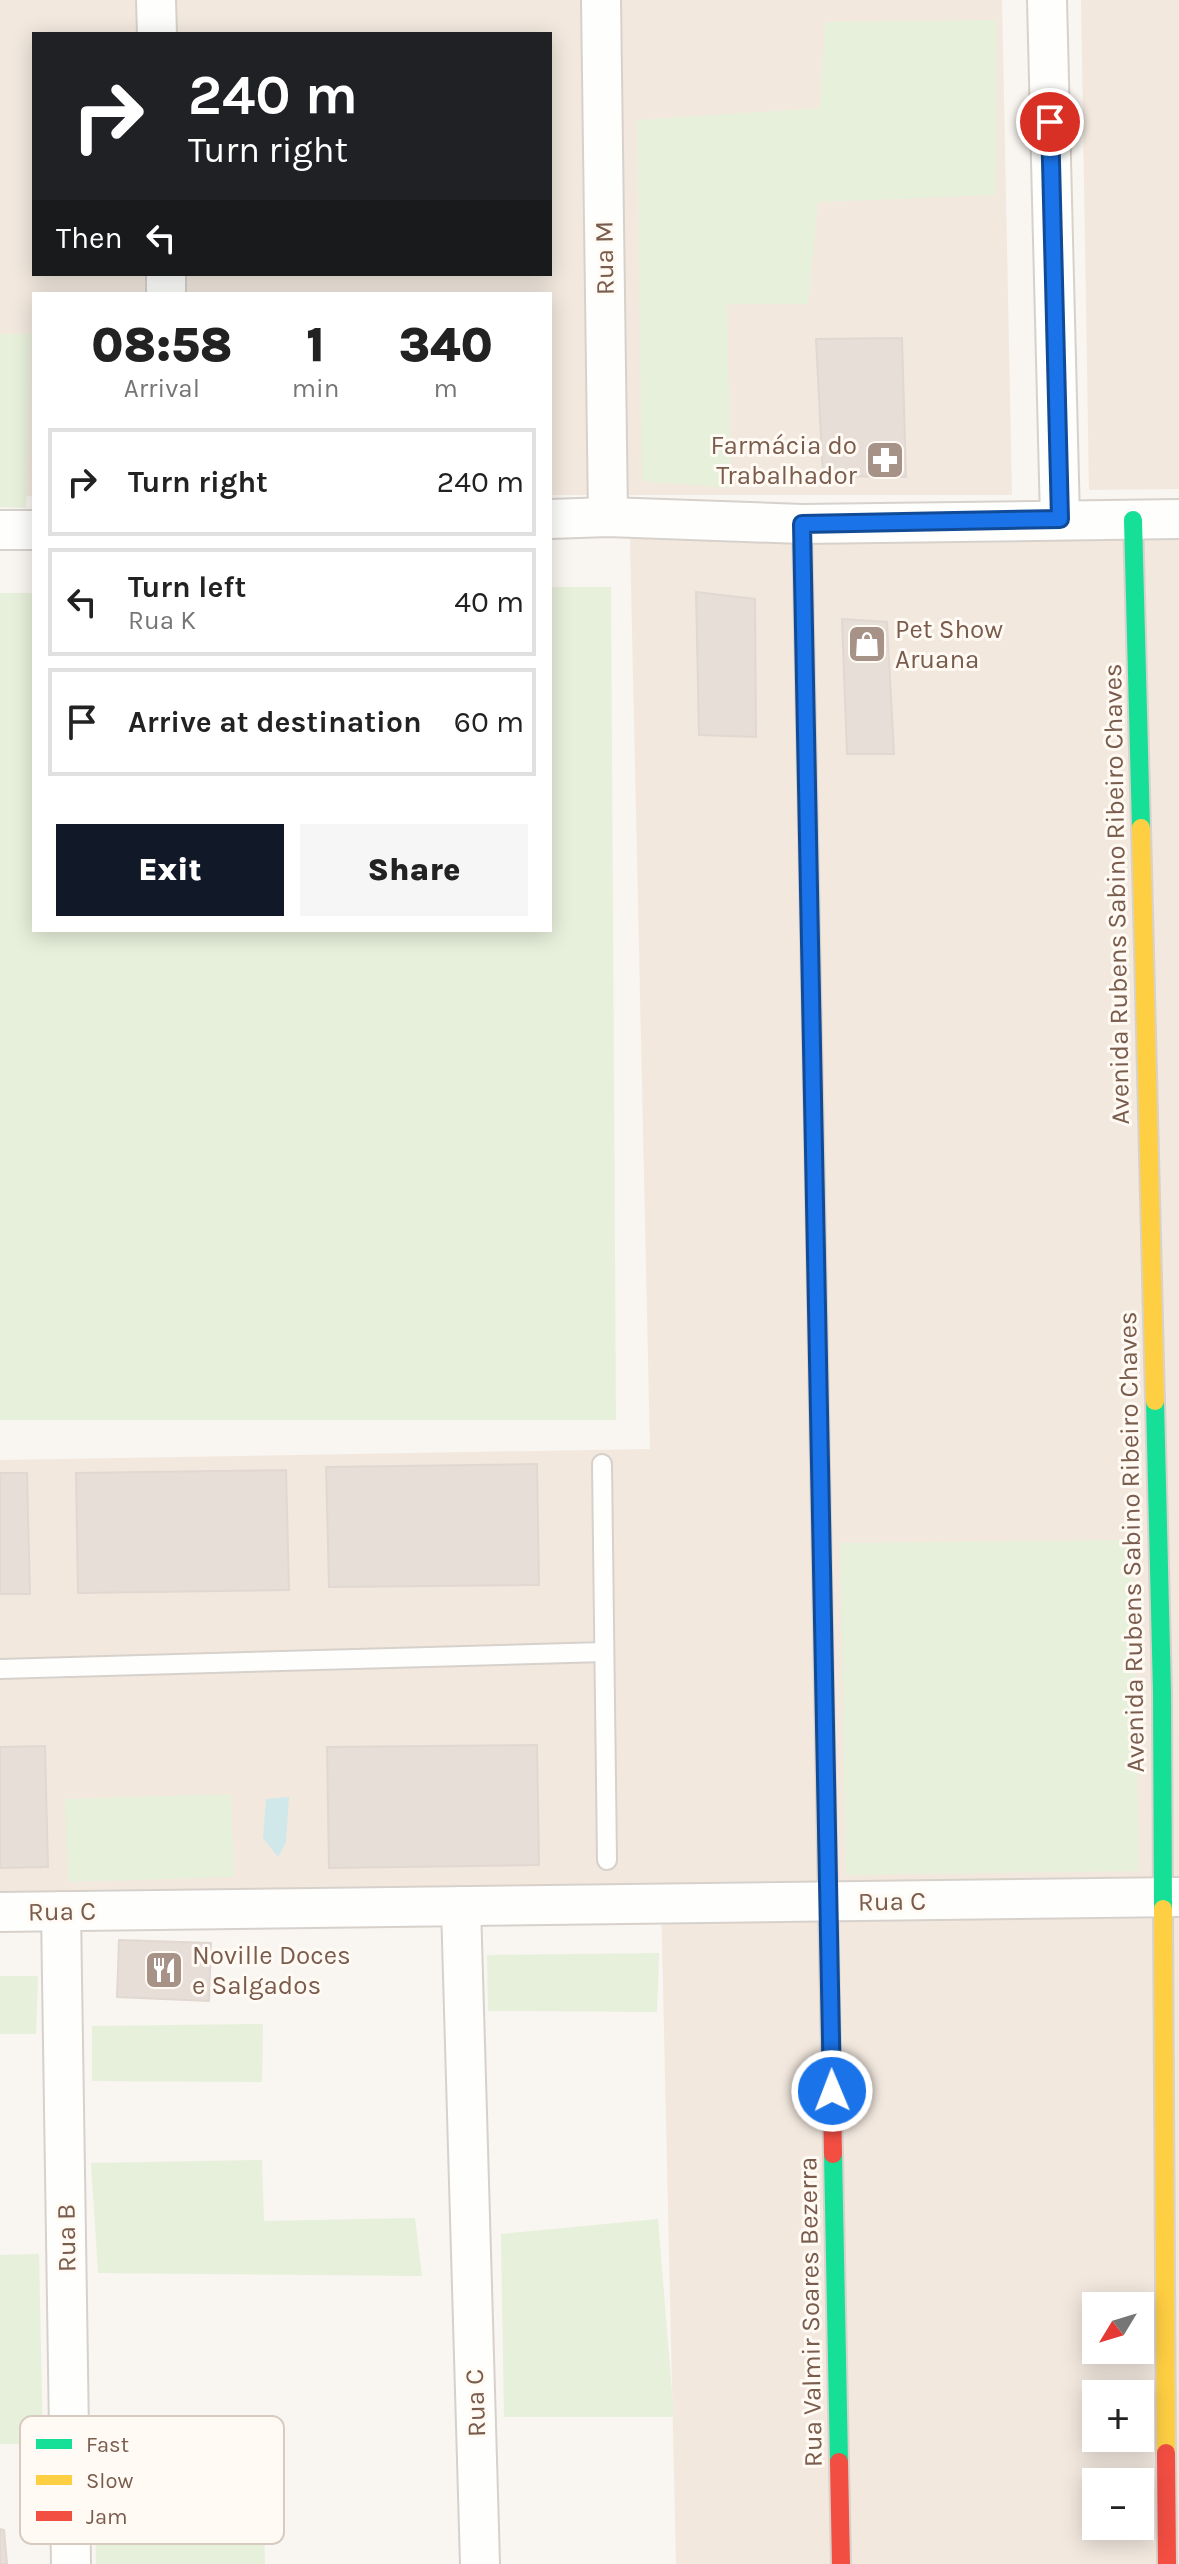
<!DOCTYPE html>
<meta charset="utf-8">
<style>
:root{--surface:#fff;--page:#f6f6f6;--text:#222;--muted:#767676;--line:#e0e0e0;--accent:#111827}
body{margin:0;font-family:Karla,sans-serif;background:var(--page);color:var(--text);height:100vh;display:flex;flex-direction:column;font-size:30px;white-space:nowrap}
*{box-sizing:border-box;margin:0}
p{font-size:26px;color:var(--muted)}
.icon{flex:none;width:44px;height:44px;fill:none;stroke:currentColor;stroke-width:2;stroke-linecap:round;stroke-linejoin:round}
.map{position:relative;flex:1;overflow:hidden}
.panel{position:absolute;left:32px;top:292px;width:520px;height:640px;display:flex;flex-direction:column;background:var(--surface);border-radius:0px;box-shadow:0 4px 20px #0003}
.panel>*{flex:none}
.hud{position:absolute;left:32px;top:32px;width:520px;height:244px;border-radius:0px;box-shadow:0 4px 20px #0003;background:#202124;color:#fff;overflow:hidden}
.needle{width:52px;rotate:232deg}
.tools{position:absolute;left:1082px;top:2292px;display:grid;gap:16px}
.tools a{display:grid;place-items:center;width:72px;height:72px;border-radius:0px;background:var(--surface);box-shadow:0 4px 20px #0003;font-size:40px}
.pin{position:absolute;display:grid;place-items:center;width:68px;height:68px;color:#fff;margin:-34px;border:4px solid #fff;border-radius:50%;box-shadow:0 2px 8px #0007}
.me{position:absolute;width:88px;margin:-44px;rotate:359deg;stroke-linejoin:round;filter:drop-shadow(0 0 6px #0008)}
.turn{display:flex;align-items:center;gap:28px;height:168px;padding:0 24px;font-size:36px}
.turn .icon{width:104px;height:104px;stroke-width:2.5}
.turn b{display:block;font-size:56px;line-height:68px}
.then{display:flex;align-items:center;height:76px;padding:0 24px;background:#0003;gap:16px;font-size:30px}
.eta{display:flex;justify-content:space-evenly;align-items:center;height:136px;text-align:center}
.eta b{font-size:48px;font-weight:800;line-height:56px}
.primary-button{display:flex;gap:16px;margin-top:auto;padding:16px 24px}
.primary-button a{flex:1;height:92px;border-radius:0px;background:var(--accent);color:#fff;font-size:32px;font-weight:800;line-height:92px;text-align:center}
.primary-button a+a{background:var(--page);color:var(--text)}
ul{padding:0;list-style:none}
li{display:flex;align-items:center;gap:24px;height:108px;margin:0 16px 12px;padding:0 8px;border:4px solid var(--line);border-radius:0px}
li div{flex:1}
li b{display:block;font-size:30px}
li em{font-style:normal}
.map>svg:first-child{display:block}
</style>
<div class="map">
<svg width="1179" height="2564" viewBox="0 0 1179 2564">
<rect width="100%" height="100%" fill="#f9f5f0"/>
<!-- residential -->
<g fill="#f2e8de" fill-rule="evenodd">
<path d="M0 0H1002L1012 495H550V294H34V496L0 498ZM34 34H550V274H34Z"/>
<polygon points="1081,0 1179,0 1179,489 1089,490"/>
<path d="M1179 538V2564H676L661 1897 0 1907V1460L650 1449 630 539ZM1096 2306H1140V2350H1096ZM1096 2394H1140V2438H1096ZM1096 2482H1140V2526H1096Z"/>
</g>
<!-- green -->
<g fill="#e7f0db">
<polygon points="996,20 996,195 818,202 808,304 727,304 731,488 642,481 637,120 820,108 825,22"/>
<polygon points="0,334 31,334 26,508 0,507"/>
<polygon points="550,587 611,587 616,1420 0,1420 0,593 34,593 34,930 550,930"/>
<polygon points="1133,1540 1139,1871 846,1875 840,1543"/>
<polygon points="231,1794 234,1877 68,1882 65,1799"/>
<polygon points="659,1953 657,2012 488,2011 487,1955"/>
<polygon points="0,1976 38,1976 36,2034 0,2034"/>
<polygon points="263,2024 262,2082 92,2081 92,2026"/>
<polygon points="262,2160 264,2221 415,2218 422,2276 98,2273 91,2163"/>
<polygon points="658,2219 674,2417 504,2417 501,2234"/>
<polygon points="39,2254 43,2444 0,2444 0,2255"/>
<polygon points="95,2495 263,2500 265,2564 96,2564"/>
</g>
<!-- water -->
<polygon fill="#d0e8ea" points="289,1797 286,1842 278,1857 263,1838 266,1799"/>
<!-- building -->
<g fill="#e6ded7" stroke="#e2d8d2" stroke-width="2">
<polygon points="902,338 906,477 823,476 816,339"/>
<polygon points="696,592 755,599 756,737 699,735"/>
<polygon points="842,619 887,622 894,754 847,754"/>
<polygon points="537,1464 539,1585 329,1587 326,1467"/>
<polygon points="286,1470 289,1590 78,1593 76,1473"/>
<polygon points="0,1473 27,1473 30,1594 0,1594"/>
<polygon points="537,1745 539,1865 329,1868 327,1747"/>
<polygon points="45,1746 48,1867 0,1868 0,1747"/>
<polygon points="119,1940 211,1943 209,2001 117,1997"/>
<polygon points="0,2529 4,2530 7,2564 0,2564"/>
</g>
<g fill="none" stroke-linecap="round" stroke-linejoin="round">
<!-- lane casing -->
<g stroke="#d7d1cb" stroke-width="22">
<g id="lane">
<polyline points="602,1464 607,1860"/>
<polyline points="0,1669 604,1652"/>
</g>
</g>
<!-- street casing -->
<g stroke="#d7d1cb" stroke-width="42">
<g id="street">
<polyline points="156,0 157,34"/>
<polyline points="601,0 608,517"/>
<polyline points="1047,0 1060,519"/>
<polyline points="166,274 166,294"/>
<polyline points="550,519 608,517 802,524 1179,519"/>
<polyline points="0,530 34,530"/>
<polyline points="461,1906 480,2564"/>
<polyline points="61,1911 71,2564"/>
<polyline points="0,1912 1179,1897"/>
</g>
</g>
<!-- fast casing -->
<g stroke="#d9d2cb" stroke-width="22">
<g id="fast">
<polyline points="1133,520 1141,828"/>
<polyline points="815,1186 827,1851"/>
<polyline points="1155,1401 1162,1692 1163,1909"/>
<polyline points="833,2154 839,2462"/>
</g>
</g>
<!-- slow casing -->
<g stroke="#d9d2cb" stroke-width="22">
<g id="slow">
<polyline points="1141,828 1155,1401"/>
<polyline points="1163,1909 1166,2453"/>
</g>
</g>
<!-- jam casing -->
<g stroke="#d9d2cb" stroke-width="22">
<g id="jam">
<polyline points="802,524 815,1186"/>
<polyline points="827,1851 833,2154"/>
<polyline points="1166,2453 1167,2564"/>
<polyline points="839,2462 841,2564"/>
</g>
</g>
<!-- lane -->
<use href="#lane" stroke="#fefefd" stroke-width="18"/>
<!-- street -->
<use href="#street" stroke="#fefefd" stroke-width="38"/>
<!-- fast -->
<use href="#fast" stroke="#16e098" stroke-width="18"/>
<!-- slow -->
<use href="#slow" stroke="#ffcf43" stroke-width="18"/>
<!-- jam -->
<use href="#jam" stroke="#f24e42" stroke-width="18"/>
</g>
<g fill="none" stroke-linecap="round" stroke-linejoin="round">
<!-- route casing -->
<g stroke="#114b97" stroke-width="20">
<polyline id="route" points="832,2091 802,524 1060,519 1050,122"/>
</g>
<!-- route -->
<use href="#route" stroke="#1a73e8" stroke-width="14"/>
</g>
<!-- icons -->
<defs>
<g id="pharmacy-square" transform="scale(2)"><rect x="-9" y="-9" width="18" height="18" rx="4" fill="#a69286" stroke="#fffaf3"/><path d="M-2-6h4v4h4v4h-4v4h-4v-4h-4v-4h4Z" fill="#fff"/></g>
<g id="shop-square" transform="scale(2)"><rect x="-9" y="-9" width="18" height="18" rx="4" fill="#a69286" stroke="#fffaf3"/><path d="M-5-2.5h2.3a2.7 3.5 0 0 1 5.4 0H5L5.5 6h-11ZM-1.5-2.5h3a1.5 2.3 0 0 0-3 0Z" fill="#fff"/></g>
<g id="restaurant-square" transform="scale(2)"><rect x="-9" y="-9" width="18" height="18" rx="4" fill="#a69286" stroke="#fffaf3"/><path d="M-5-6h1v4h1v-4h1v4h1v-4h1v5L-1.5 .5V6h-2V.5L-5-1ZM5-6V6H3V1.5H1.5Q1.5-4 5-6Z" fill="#fff"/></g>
</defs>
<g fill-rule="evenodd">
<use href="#pharmacy-square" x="885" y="460"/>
<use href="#shop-square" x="867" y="644"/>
<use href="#restaurant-square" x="164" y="1970"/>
</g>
<g text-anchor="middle" stroke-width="6" stroke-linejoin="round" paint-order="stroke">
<!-- street labels -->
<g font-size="26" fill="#7a5c4d" stroke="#fffaf3">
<text transform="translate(604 258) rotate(-91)" y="9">Rua M</text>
<text transform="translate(1116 894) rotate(-91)" y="9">Avenida Rubens Sabino Ribeiro Chaves</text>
<text transform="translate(1131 1542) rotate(-91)" y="9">Avenida Rubens Sabino Ribeiro Chaves</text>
<text transform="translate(892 1901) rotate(-1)" y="9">Rua C</text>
<text transform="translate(62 1911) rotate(-1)" y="9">Rua C</text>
<text transform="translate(66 2238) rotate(-91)" y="9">Rua B</text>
<text transform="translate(810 2312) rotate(-91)" y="9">Rua Valmir Soares Bezerra</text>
<text transform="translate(475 2403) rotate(-92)" y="9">Rua C</text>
</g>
<!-- poi labels -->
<g font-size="26" fill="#7a5c4d" stroke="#fffaf3" text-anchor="start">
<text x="857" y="454" text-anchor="end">Farmácia do<tspan x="857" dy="30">Trabalhador</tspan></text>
<text x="895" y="638">Pet Show<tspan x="895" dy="30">Aruana</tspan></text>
<text x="192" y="1964">Noville Doces<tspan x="192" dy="30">e Salgados</tspan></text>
</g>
</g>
<!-- legend -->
<rect x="20" y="2416" width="264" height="128" rx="12" fill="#fffaf3" stroke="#d7cbc1" stroke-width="2"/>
<rect x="36" y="2439" width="36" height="10" fill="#16e098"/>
<rect x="36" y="2475" width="36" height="10" fill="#ffcf43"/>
<rect x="36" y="2511" width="36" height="10" fill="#f24e42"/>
<g font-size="22" fill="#7a5c4d">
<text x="86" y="2452">Fast</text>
<text x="86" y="2488">Slow</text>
<text x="86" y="2524">Jam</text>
</g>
</svg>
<div class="tools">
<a><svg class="needle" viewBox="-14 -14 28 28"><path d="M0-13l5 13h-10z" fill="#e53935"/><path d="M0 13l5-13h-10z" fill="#767676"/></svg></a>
<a>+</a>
<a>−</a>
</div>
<div class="pin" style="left:1050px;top:122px;background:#d93025"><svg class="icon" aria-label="arrive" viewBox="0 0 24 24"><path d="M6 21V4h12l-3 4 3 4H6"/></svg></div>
<svg class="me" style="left:832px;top:2091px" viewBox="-20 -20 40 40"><circle r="17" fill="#1a73e8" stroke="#fff" stroke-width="3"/><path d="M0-11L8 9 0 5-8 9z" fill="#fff"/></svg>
<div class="hud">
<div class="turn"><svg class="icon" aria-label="right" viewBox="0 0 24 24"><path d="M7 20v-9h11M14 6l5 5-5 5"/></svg><div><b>240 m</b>Turn right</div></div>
<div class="then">Then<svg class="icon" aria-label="left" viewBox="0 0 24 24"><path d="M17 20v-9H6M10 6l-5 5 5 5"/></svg></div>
</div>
<section class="panel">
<div class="eta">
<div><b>08:58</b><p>Arrival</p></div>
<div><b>1</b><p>min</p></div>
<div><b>340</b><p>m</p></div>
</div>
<ul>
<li><svg class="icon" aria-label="right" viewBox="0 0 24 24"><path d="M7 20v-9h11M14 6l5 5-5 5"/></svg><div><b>Turn right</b></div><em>240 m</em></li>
<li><svg class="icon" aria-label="left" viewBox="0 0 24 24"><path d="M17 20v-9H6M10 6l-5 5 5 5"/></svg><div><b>Turn left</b><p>Rua K</p></div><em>40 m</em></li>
<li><svg class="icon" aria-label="arrive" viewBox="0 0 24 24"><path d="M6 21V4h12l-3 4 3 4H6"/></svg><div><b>Arrive at destination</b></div><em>60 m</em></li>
</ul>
<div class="primary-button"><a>Exit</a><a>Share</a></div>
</section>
</div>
